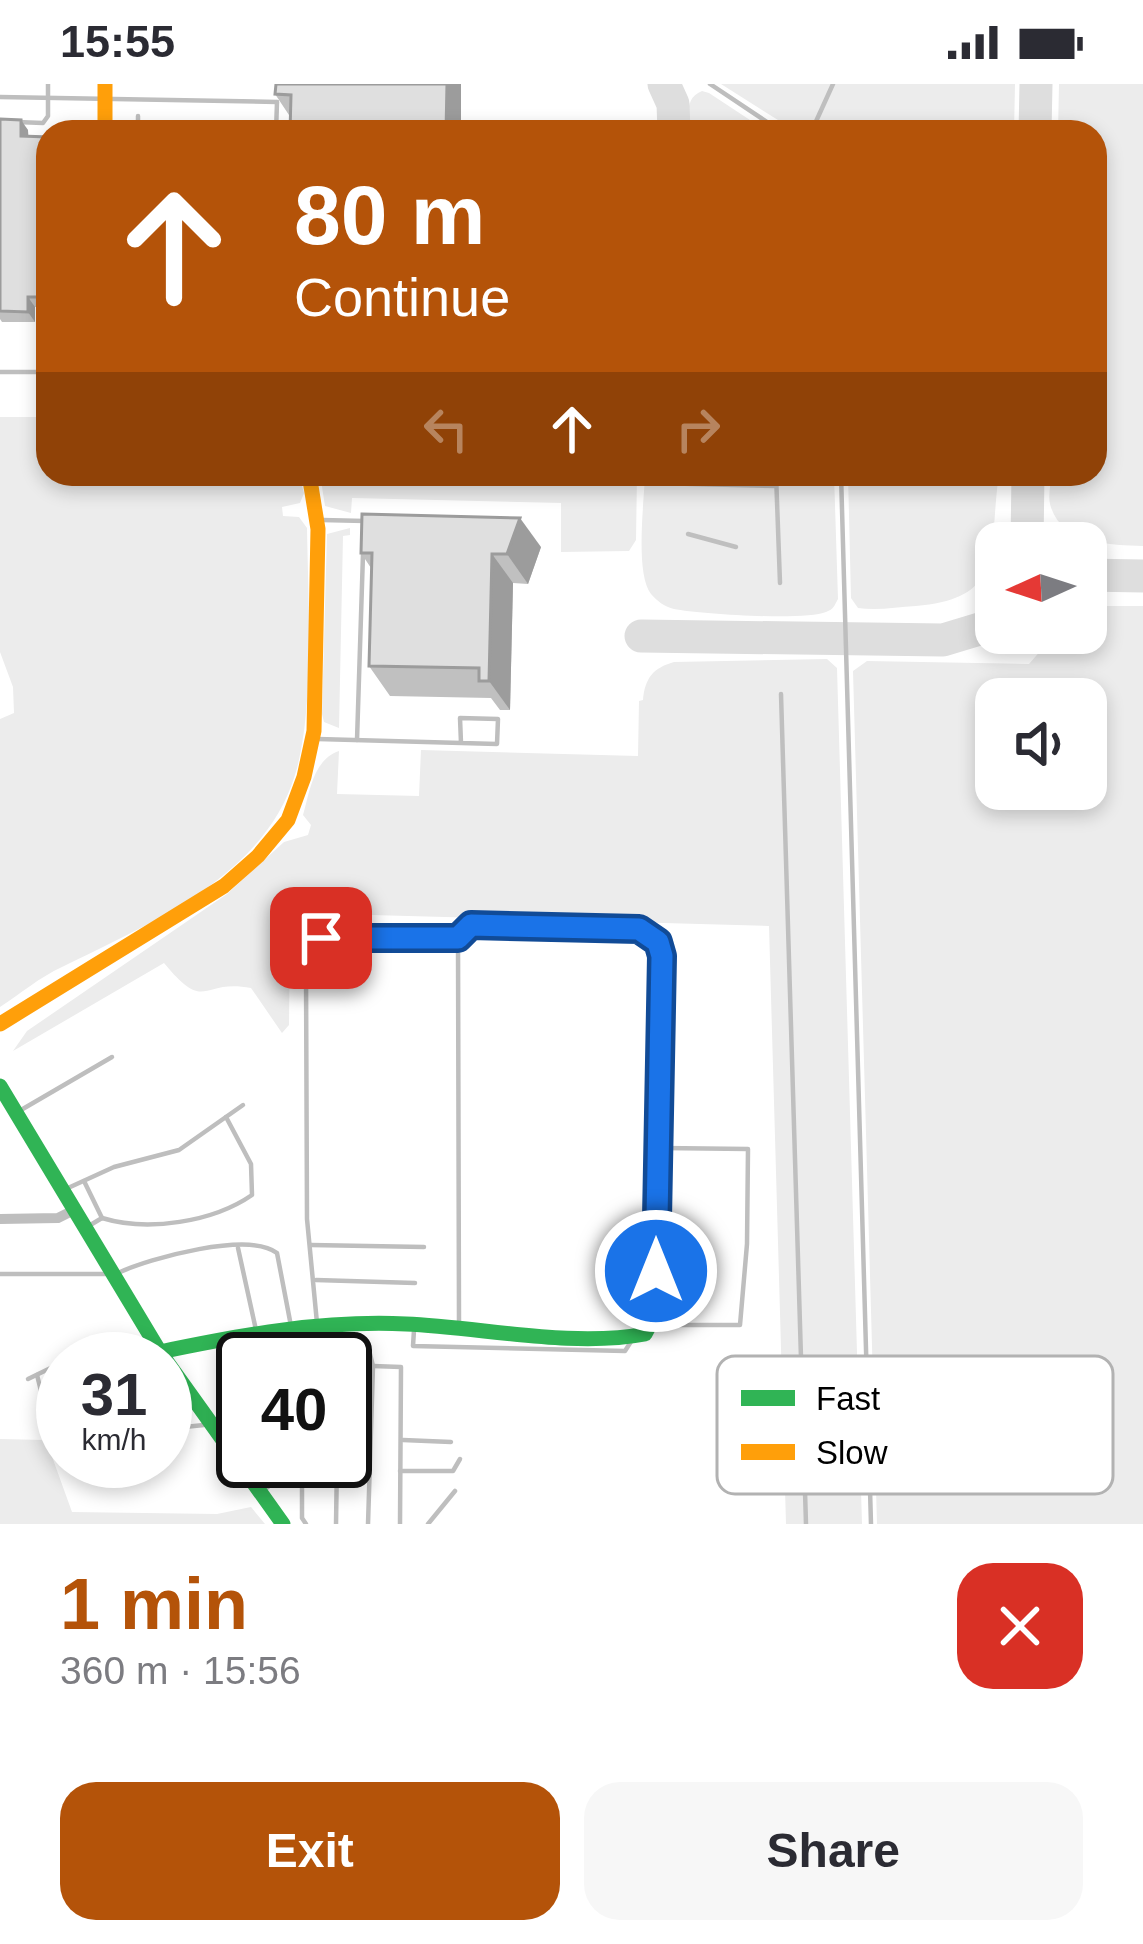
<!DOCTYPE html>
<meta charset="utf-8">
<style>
:root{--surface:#fff;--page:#f7f7f7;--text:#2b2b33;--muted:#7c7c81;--accent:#b45309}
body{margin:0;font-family:Arial,sans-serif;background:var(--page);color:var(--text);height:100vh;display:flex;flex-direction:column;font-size:45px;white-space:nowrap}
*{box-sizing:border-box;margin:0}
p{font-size:39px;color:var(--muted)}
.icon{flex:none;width:66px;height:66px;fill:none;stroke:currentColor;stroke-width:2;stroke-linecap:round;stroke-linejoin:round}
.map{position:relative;height:1440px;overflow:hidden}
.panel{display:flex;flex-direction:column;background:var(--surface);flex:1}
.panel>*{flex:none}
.guide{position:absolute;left:36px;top:36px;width:1071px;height:366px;border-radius:36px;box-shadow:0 6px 18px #0003;background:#b45309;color:#fff;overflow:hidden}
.needle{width:78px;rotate:267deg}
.buttons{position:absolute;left:975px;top:438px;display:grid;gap:24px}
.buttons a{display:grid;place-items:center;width:132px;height:132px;border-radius:24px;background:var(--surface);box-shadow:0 6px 18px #0003;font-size:60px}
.speed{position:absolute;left:36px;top:1248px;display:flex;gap:24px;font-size:60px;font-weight:700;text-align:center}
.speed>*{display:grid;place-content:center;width:156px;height:156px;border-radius:50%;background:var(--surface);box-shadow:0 6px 18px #0003;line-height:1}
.speed small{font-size:30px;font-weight:400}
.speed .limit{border:6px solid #111;border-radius:18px;background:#fff;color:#111}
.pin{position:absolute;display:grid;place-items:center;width:102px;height:102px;color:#fff;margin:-51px;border-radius:24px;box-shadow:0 6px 18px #0006}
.me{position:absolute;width:132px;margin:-66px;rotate:0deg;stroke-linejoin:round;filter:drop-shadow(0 0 9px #0008)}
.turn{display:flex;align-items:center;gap:42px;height:252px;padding:0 60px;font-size:54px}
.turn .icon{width:156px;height:156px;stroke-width:2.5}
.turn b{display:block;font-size:84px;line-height:102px}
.lanes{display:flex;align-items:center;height:114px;padding:0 60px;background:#0003;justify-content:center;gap:60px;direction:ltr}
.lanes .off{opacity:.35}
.round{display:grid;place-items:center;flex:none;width:126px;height:126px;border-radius:36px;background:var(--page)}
.headline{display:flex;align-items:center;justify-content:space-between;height:204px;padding:0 60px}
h1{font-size:72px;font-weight:800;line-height:90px;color:var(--accent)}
.action{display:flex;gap:24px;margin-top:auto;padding:24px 60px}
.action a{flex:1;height:138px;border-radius:36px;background:var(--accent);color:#fff;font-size:48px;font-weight:800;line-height:138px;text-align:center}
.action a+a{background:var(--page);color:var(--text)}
.status{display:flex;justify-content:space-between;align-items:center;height:84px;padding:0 60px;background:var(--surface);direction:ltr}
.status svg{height:33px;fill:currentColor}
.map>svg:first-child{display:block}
</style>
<div class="status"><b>15:55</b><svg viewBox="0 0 49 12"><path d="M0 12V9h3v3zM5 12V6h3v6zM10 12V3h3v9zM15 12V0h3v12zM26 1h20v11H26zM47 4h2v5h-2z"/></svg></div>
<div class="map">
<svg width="1143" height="1440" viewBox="0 0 1143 1440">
<rect width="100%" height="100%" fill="#fff"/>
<!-- green -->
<g fill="#ececec" fill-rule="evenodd">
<polygon points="721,0 1015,0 1014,48 797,48"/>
<path d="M1059 0H1143V462C1110 461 1060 460 1050 420 1048 412 1051 399 1051 390H1095V48H1058Z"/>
<path d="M702 7 709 9 768 48H689C689 32 684 14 702 7Z"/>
<path d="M0 333H48V390H298L304 409 300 419 282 423 283 432 299 433 307 444C308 513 315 627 295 691 264 793 149 840 62 883 40 893 20 910 0 923V635L14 629 13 603 0 568Z"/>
<polygon points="320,390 637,390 636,456 629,467 561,468 561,419 352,414 351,429 325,422"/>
<path d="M645 390H834L838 515C834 522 834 525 826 528 805 537 700 530 674 525 665 523 657 517 651 510 635 489 644 420 645 390Z"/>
<path d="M848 390H996L998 397C989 469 1004 515 916 522 897 523 877 527 858 524L851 514Z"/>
<polygon points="350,444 350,451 343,452 339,644 324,638 322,630 327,450"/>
<path d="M1107 522H1143V1440H877L853 587 867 577 1029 580 1056 549H1086V527ZM996 615H1086V705H996Z"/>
<path d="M827 575 837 584 862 1440H786L769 842 297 829 290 832 289 941 282 949 251 904C200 894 207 931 164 879L13 967 27 947 227 810 284 758 308 751 311 741 303 731C310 707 313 676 339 667L337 710 419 712 421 666 638 672 639 617 643 616C645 594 653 584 674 578Z"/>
<polygon points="0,1355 46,1356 72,1428 217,1430 251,1423 265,1440 0,1440"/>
</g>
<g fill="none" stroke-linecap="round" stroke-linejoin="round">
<!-- stream -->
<g stroke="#bfbfbf" stroke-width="4.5">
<polyline points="813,44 833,0"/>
<polyline points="390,390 426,395 626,399"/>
<polyline points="776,390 780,499"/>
<polyline points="654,399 776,402"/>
<polyline points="688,450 736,463"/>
<polyline points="781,610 806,1440"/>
</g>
<!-- taxiway -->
<g stroke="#dedede" stroke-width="33">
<polyline points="664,0 673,20 674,48"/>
<polyline points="1035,48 1036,0"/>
<polyline points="1027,459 1028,390"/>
<polyline points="1086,491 1143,492"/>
<polyline points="641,552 943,556 996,540"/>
</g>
<!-- lane -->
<g stroke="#bebebe" stroke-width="4.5">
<polyline points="710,0 782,48"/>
<polyline points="0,13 277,18"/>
<polyline points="17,38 43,39 48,32 48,0"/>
<polyline points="138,48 138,32"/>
<polyline points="276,48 277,18"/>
<polyline points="0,288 42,288"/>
<polyline points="45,288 46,231"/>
<polyline points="841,390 871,1440"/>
<polyline points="322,436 365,437"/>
<polyline points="318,655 497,660 498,635 460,634 461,659"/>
<polyline points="357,656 363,470"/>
<polyline points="21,1026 112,973"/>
<polyline points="84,1097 102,1134"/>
<polyline points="68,1104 114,1083 179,1066 243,1021"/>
<path d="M87 1143 102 1134C148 1148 213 1138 252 1111L251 1080 226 1033"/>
<polyline points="311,1161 424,1163"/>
<polyline points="238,1164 256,1246"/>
<path d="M118 1189C150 1174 249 1147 277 1169L291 1242"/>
<polyline points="0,1190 108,1190"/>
<polyline points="316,1196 415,1199"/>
<polyline points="459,1238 458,854 471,841 639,845 658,858 662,872 657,1026"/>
<polyline points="317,1239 307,1135 306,886 310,865 321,854 458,854"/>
<polyline points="660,1241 740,1241 747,1160 748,1065 662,1064"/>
<polyline points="414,1246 413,1262 625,1267 632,1256"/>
<polyline points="71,1275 109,1261 114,1275"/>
<polyline points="124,1275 142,1266 155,1267"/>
<polyline points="273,1275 274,1269 369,1266 373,1282 368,1440"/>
<polyline points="373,1282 401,1283 400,1440"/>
<polyline points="37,1291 47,1331 63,1343"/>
<polyline points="28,1295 63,1278"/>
<polyline points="237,1331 236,1279 249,1272 274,1269"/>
<polyline points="165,1345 204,1341"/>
<polyline points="403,1356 451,1358"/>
<polyline points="400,1387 453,1387 460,1375"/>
<polyline points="252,1393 269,1377"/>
<polyline points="304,1401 305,1377"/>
<polyline points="264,1406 277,1396 296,1395 302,1400 302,1434 306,1440"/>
<polyline points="336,1440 337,1377"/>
<polyline points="428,1440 455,1407"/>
</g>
<!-- street -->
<polyline stroke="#bebebe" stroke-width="10" points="0,1135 58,1134 74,1126"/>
<!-- fast -->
<g stroke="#30b455" stroke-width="15">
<polyline points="0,1002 160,1268 283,1440"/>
<path d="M160 1268C241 1251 323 1236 406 1240 481 1243 572 1264 645 1250L656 1229 657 1029"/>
</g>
<!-- slow -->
<g stroke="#ff9f0a" stroke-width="15">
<polyline points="105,0 105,48"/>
<polyline points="0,940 224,802 258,772 288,736 304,693 314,647 318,445 309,390"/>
</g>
</g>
<!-- wall -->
<g fill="#c0c0c0">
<polygon points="276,0 461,0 461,48 290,48 289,31 275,10"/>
<polygon points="0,35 28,46 28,52 48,53 48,223 35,223 35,238 2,238 0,235"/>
<polygon points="541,463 528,500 513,499 510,626 500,626 491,614 390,612 369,582 371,484 361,469"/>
</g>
<!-- shaded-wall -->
<g fill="#9c9c9c">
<polygon points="447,0 461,0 461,48 446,48"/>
<polygon points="21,36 28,46 29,62 21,52"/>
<polygon points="48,106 48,219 44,213"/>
<polygon points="28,213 35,223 35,238 28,228"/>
<polygon points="520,434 541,463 528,500 507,470"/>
<polygon points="492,470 513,499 510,626 489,597"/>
</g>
<!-- building -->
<g fill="#dfdfdf" stroke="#9c9c9c" stroke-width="3">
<polygon points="276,0 447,0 446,48 290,48 291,11 275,10"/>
<polygon points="0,35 21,36 21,52 48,53 44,213 28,213 28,228 0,227"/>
<polygon points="362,430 520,434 507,470 492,470 489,597 479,597 479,584 369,582 372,469 361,469"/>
</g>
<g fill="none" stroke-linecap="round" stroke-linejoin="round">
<!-- route casing -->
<g stroke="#114b97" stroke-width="30">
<polyline id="route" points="321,854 458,854 471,841 639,845 658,858 662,872 656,1187"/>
</g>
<!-- route -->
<use href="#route" stroke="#1a73e8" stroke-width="21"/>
</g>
<!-- legend -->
<rect x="717" y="1272" width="396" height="138" rx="18" fill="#fff" stroke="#b2b2b2" stroke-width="3"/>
<rect x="741" y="1306" width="54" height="16" fill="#30b455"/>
<rect x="741" y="1360" width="54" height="16" fill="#ff9f0a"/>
<g font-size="33" fill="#000">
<text x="816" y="1326">Fast</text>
<text x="816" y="1380">Slow</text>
</g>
</svg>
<div class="buttons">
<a><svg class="needle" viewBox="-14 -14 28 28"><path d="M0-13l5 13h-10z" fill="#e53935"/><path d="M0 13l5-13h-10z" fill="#7c7c81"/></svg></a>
<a><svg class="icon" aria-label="sound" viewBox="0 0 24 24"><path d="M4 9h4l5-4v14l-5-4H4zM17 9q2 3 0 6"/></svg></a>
</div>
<div class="speed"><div>31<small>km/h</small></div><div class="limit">40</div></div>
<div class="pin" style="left:321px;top:854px;background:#d93025"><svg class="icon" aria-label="arrive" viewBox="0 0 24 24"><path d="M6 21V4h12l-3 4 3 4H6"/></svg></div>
<svg class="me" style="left:656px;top:1187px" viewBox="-20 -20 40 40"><circle r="17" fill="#1a73e8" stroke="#fff" stroke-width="3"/><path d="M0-11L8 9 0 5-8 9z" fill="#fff"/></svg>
<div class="guide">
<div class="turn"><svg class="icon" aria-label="ahead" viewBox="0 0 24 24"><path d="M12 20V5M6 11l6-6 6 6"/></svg><div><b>80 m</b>Continue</div></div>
<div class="lanes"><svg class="icon off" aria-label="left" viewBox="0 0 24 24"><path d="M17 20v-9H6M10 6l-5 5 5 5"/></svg><svg class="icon" aria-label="ahead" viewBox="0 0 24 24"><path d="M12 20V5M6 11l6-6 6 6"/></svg><svg class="icon off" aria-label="right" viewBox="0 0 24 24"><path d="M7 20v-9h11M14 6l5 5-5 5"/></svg></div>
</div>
</div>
<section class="panel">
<div class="headline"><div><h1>1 min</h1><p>360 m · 15:56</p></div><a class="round" style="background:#d93025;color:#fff"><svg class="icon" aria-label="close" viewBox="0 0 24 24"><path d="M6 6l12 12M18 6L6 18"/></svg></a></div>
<div class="action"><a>Exit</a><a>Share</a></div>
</section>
